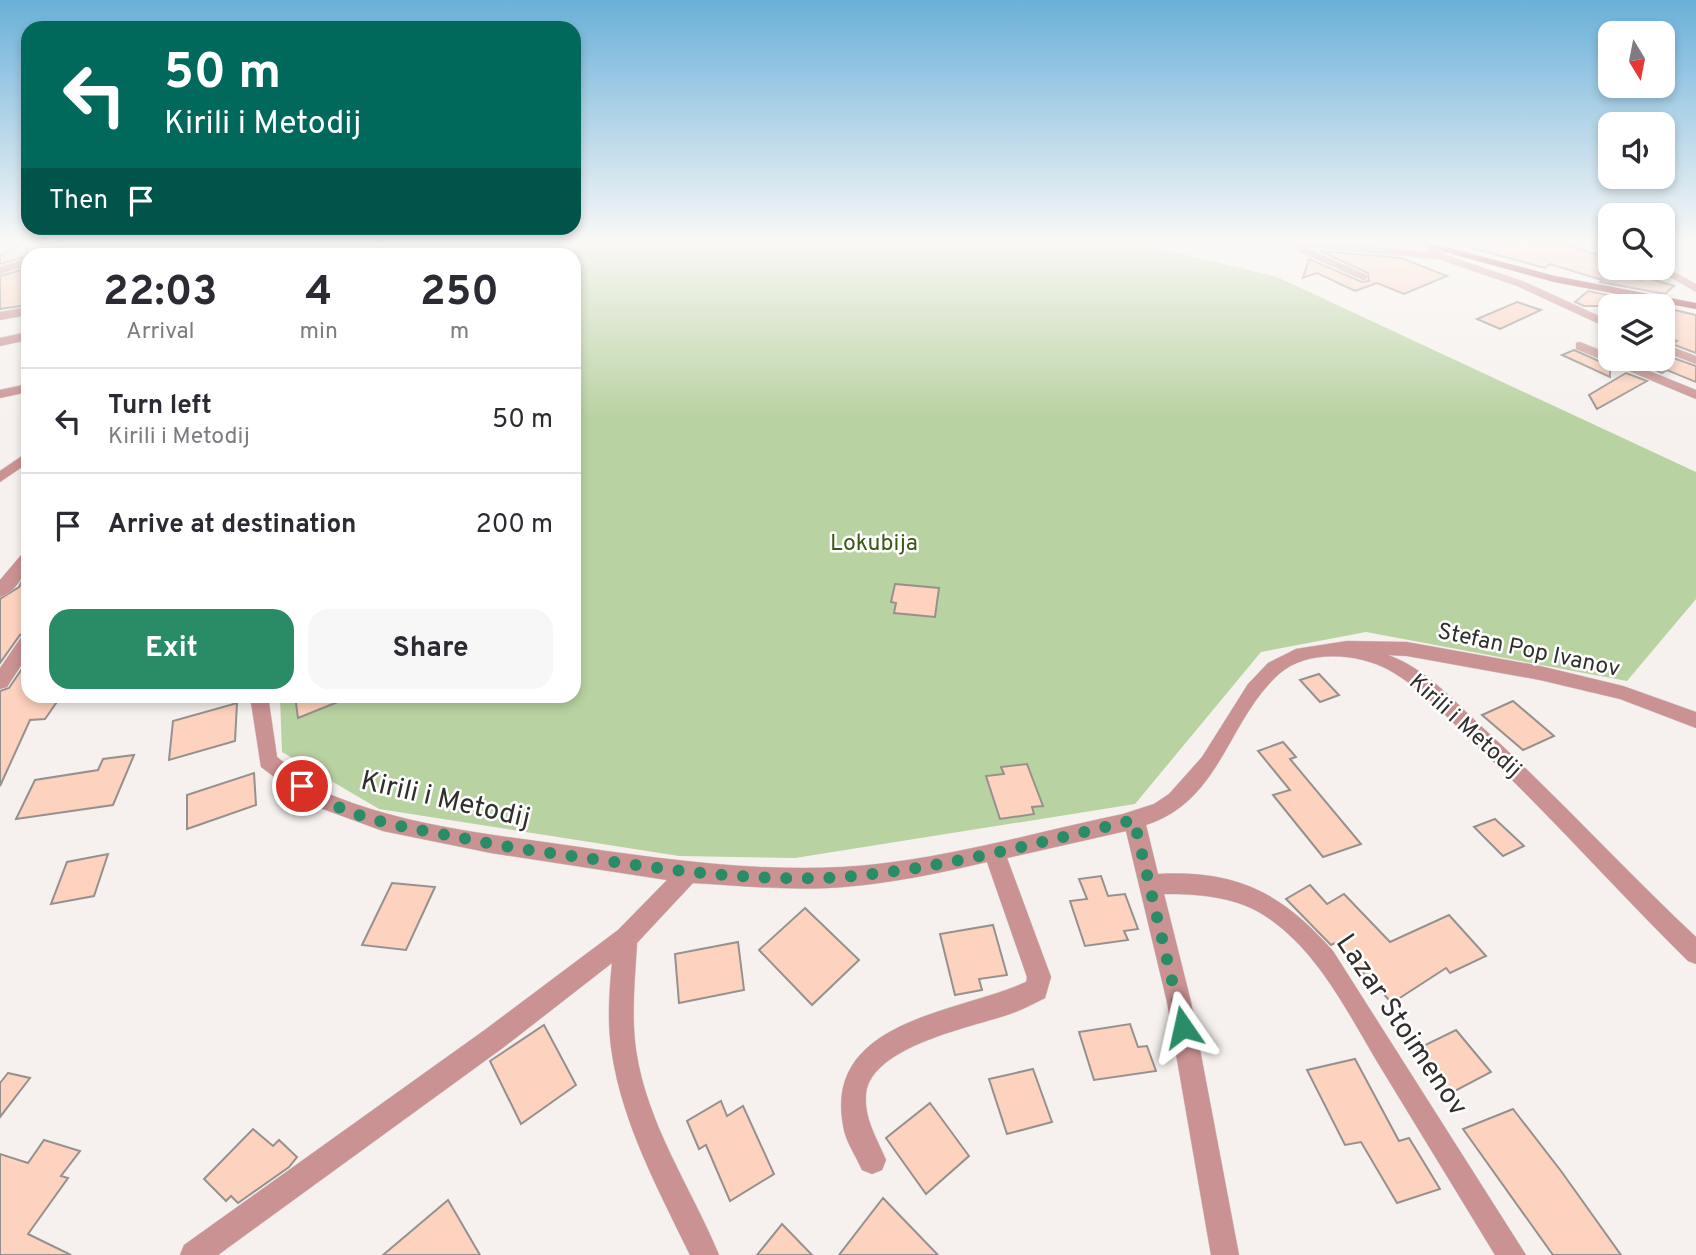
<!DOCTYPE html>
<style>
:root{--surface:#fff;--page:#f7f7f7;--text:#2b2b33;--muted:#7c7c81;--line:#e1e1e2;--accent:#298c66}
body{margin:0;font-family:Overpass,sans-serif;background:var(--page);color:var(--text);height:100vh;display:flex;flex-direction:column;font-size:26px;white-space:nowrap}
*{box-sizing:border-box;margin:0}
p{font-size:23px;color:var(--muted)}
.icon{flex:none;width:38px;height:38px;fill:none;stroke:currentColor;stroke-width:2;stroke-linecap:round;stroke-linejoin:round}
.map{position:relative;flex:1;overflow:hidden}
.sheet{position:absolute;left:21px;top:248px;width:560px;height:455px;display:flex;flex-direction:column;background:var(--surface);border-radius:21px;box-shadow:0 4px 10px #0003}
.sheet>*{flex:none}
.top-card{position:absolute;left:21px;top:21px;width:560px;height:214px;border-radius:21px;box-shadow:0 4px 10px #0003;background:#00695c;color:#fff;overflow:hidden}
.needle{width:46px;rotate:170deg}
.controls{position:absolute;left:1598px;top:21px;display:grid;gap:14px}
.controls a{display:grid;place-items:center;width:77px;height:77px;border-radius:14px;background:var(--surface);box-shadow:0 4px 10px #0003;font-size:35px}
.pin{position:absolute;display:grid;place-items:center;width:60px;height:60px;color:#fff;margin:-30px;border:4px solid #fff;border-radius:50%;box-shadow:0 2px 7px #0007}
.me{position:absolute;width:77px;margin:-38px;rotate:349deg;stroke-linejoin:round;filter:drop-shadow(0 0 5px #0008)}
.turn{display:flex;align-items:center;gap:24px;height:147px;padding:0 28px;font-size:32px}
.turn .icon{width:91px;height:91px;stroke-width:2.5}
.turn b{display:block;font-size:49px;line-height:60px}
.then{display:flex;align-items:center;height:66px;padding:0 28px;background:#0003;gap:14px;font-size:26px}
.eta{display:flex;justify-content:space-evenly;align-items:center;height:119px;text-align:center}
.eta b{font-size:42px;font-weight:700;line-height:49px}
.cta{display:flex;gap:14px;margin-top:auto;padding:14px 28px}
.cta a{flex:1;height:80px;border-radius:21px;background:var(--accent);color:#fff;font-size:28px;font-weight:700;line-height:80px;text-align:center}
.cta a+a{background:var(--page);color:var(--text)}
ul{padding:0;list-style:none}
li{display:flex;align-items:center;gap:21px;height:105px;padding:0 28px;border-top:2px solid var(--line)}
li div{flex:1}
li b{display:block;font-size:26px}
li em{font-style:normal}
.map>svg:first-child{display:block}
</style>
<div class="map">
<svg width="1696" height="1255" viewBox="0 0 1696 1255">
<rect width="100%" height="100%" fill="#f6f1ee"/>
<!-- green -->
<polygon fill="#b9d2a2" points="387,242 1134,242 1277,277 1696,472 1696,599 1627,681 1366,632 1261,652 1135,804 795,858 679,856 379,809 282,752 280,697 574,696 574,256 388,255"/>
<!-- building -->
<g fill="#fdd2be" stroke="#96918f" stroke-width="2">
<polygon points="26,242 28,256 0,264 0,255"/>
<polygon points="1473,242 1559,242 1610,259 1610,273 1641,280 1644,277 1674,286 1665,294 1600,282 1602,280 1550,264 1545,268 1472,248"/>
<polygon points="1320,251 1401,258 1447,276 1404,294 1377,283 1355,291 1317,273 1303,278 1309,259 1362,282 1369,281 1368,273"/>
<polygon points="28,268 28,305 0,309 0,276"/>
<polygon points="1588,291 1654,304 1651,306 1584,306 1575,302"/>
<polygon points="1517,302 1541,310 1500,329 1477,319"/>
<polygon points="1662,307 1696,315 1696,353 1672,344 1677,341 1662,336"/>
<polygon points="1574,350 1610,366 1610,377 1562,355"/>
<polygon points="1662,354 1696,366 1696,382 1667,370 1662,373 1640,364 1648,359 1662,359"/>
<polygon points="1626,373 1647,381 1597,409 1589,395"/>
<polygon points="28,569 28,633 20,635 0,663 0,599 19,587"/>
<polygon points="895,584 939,588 935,617 894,613 896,603 891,602"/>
<polygon points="28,660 28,696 61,696 45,719 30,720 0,786 0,691 9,688"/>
<polygon points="1319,674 1339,695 1320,702 1300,680"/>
<polygon points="295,696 350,696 350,697 298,718"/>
<polygon points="1513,701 1554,736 1523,750 1482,715"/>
<polygon points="237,703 235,741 169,760 173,721"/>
<polygon points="1283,742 1296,757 1290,759 1361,844 1323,857 1273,795 1290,790 1258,751"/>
<polygon points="134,755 113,805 16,819 35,780 98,770 103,759"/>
<polygon points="1027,764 1043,806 1032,807 1034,814 1000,819 986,776 1004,774 1001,767"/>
<polygon points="254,773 256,805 187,829 187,795"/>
<polygon points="1495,819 1524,846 1503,856 1474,827"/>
<polygon points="108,854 94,896 51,904 67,862"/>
<polygon points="1101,876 1108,896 1125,894 1138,929 1124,931 1128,940 1085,946 1070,901 1087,899 1079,879"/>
<polygon points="392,883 435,887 406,950 362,945"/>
<polygon points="1310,885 1327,904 1344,894 1390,942 1449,915 1486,956 1450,973 1446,968 1392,1003 1335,943 1331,945 1286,899"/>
<polygon points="805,908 859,960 812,1005 759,950"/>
<polygon points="993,925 1007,975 979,979 982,990 955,995 940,934"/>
<polygon points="738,942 744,990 679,1003 675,954"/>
<polygon points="1130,1024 1138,1047 1147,1046 1156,1071 1094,1080 1079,1032"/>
<polygon points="544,1025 576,1085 521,1124 490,1061"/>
<polygon points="1456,1030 1491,1072 1451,1093 1417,1049"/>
<polygon points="1355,1059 1399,1141 1409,1138 1440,1189 1397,1203 1361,1142 1345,1145 1307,1070"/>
<polygon points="1033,1069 1052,1122 1007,1134 989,1079"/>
<polygon points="8,1073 30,1078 0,1117 0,1083"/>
<polygon points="721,1101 727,1116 743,1106 774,1174 730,1201 706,1145 699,1149 687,1121"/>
<polygon points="930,1103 969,1156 926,1194 886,1138"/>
<polygon points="1513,1109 1561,1171 1621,1255 1553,1255 1463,1129"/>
<polygon points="253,1129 273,1146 279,1140 297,1157 289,1167 238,1203 231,1196 226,1201 204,1179"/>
<polygon points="44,1140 80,1151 61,1176 68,1178 28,1234 71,1255 0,1255 0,1154 28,1163"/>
<polygon points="883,1198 908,1224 938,1255 839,1255"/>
<polygon points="448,1200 480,1255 383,1255"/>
<polygon points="782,1224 812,1255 757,1255"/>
</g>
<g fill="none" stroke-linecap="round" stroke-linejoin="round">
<!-- minor casing -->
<g stroke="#d3cecb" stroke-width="1">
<g id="minor">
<polygon points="62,242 75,242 54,256 40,256"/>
<polygon points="235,242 245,242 243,256 233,256"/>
<rect x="375" y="242" width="10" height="14"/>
<polygon points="1282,242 1324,242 1430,252 1427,247 1431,242 1443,242 1438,247 1443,254 1525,282 1610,321 1610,329 1517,286 1438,259 1305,247 1367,275 1367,279 1363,280 1295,250 1295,246"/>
<polygon points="171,251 175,252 175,256 155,256"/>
<polygon points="28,258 28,265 0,274 0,267"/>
<polygon points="1662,265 1696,284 1696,292 1658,270 1657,268 1662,268"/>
<polygon points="28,307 28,315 0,320 0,312"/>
<polygon points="28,332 28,340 0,346 0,338"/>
<polygon points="1580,342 1610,354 1610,359 1620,359 1696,390 1696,399 1576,349 1576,343"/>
<polygon points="1662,343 1696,356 1696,364 1662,351"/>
<polygon points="28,384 28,392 0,398 0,390"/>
<polygon points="28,452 28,463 0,482 0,471"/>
<path d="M28 553C28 569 18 592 0 597V580L22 554Z"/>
<polygon points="28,635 28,655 7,687 0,689 0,668 22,636"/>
<path d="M1347 641 1407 642 1540 666 1623 686 1696 712V728L1620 699 1540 680 1407 656 1388 655C1425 668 1453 700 1481 726 1555 794 1623 868 1696 937V964L1688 961C1616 890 1550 815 1477 746 1449 720 1423 689 1389 670 1358 653 1307 649 1279 674 1227 721 1221 801 1146 825L1158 874C1237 870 1282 893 1333 951L1526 1255H1495C1458 1194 1421 1134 1384 1073 1350 1018 1319 949 1262 914 1233 896 1196 894 1164 894L1191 1002 1239 1255H1211L1167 1002 1126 831 1007 858 1051 977 1045 998C1033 1004 1022 1010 1010 1014 973 1027 871 1046 866 1094 864 1119 877 1138 886 1160L882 1170 872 1174 862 1170C856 1156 845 1141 843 1125 824 1020 957 1013 1026 982L1027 977 987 862C940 873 892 883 844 887 794 891 743 886 693 883L637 943C635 979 631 1014 636 1050 647 1125 691 1187 719 1255H690C659 1191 623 1125 612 1054 607 1024 609 993 612 963L504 1047 218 1255H180L184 1245 486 1029 618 930 667 880 491 853 383 831 312 805 261 767 250 696H268L277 757C293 769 311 786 329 794 398 823 477 833 551 843 648 857 744 872 842 867 935 862 1032 833 1123 814L1154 804 1169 794 1202 757 1248 684 1268 663 1296 649Z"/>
</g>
</g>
<!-- major casing -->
<g stroke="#d3cecb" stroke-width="1">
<polygon id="major" points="1409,242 1427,242 1555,276 1696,303 1696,309 1554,282"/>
</g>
<!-- minor -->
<use href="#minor" fill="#ca9293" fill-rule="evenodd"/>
<!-- major -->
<use href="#major" fill="#9e3c45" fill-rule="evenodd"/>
</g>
<!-- sky -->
<linearGradient id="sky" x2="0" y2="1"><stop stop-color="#6ab0d8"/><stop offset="0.58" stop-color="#fbf9f7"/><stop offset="1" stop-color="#fbf9f7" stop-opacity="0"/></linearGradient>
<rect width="1696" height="418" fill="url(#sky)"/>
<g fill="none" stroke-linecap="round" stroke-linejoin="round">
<!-- route -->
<path stroke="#298c66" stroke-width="12" stroke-dasharray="0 21.6" d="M302 786C348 821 412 828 467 839 509 848 551 853 593 859 676 871 758 882 842 877 937 870 1041 842 1134 820L1183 1027"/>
</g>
<g text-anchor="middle" stroke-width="5" stroke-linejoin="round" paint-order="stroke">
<!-- park labels -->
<g font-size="23" fill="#3b5714" stroke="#fff">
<text x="874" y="550">Lokubija</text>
</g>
<!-- street labels -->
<g font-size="23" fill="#312f2e" stroke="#fff">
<text transform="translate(1529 649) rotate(12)" y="8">Stefan Pop Ivanov</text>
<text transform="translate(1466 725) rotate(42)" y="8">Kirili i Metodij</text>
</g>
<!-- near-street labels -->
<g font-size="28" fill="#312f2e" stroke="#fff">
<text transform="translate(446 798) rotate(13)" y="10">Kirili i Metodij</text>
<text transform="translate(1403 1024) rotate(56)" y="10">Lazar Stoimenov</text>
</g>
</g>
</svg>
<div class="controls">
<a><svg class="needle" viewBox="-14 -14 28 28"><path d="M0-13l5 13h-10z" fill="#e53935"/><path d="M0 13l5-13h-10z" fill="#7c7c81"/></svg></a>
<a><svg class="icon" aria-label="sound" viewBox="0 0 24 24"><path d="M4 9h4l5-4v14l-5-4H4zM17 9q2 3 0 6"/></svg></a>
<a><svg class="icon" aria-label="search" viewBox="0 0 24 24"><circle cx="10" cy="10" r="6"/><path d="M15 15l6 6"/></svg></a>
<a><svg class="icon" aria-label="layers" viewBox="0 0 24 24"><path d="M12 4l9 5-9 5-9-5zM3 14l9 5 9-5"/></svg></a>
</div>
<div class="pin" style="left:302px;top:786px;background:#d93025"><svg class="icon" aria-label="arrive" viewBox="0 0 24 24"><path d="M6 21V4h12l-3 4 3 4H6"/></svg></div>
<svg class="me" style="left:1183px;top:1027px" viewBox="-20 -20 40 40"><path d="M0-17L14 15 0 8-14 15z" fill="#298c66" stroke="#fff" stroke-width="4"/></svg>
<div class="top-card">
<div class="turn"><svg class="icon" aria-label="left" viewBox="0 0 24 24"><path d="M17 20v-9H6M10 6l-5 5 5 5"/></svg><div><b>50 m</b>Kirili i Metodij</div></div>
<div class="then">Then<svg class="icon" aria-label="arrive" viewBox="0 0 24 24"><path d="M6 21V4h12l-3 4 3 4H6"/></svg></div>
</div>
<section class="sheet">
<div class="eta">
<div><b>22:03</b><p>Arrival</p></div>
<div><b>4</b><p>min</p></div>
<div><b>250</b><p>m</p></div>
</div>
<ul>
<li><svg class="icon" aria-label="left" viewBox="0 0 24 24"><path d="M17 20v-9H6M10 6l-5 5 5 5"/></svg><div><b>Turn left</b><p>Kirili i Metodij</p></div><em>50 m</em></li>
<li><svg class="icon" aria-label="arrive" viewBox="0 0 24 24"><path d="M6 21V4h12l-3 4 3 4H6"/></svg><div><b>Arrive at destination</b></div><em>200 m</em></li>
</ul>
<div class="cta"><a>Exit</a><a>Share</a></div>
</section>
</div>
